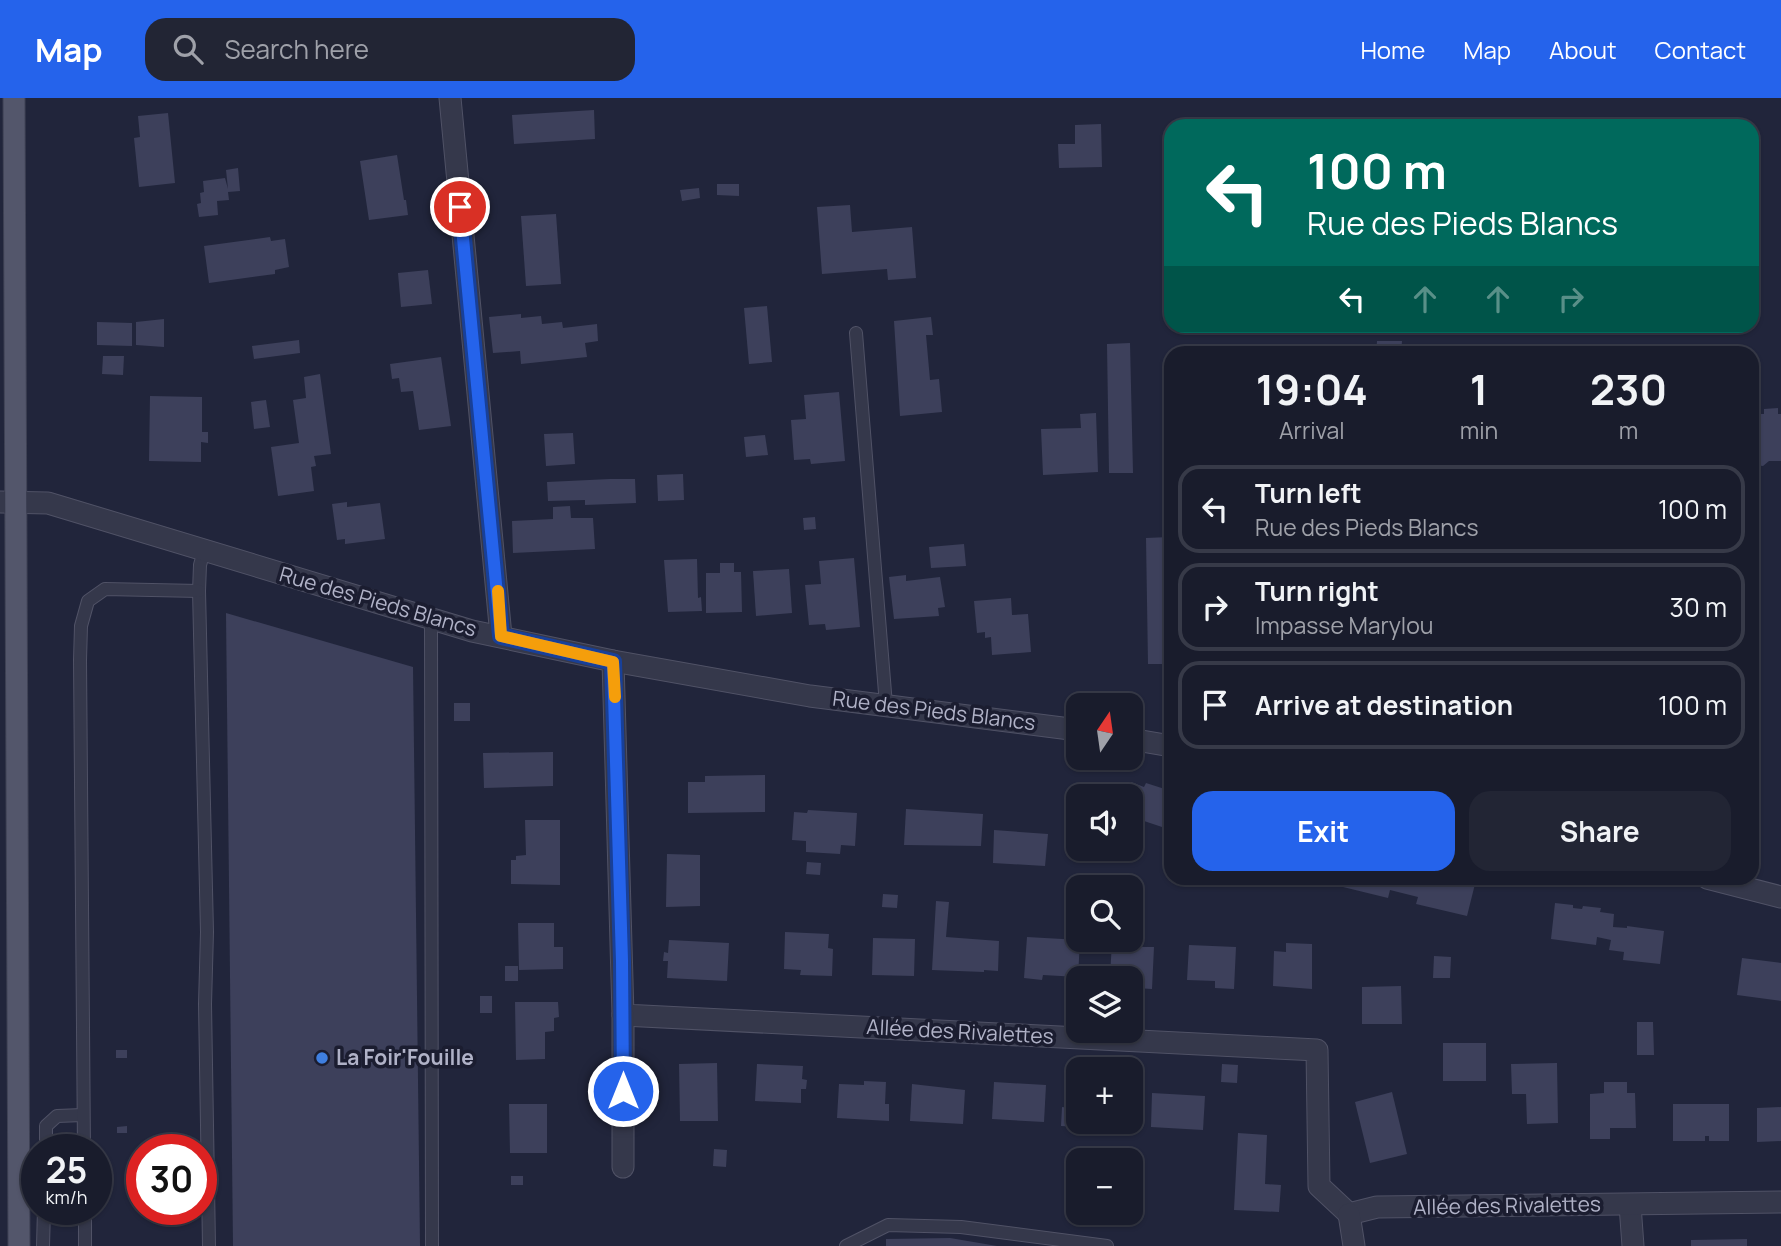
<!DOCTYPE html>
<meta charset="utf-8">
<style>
:root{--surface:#191c2c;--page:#222534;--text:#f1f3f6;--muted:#9fa1a9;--line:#373a48;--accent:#2563eb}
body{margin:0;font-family:Manrope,sans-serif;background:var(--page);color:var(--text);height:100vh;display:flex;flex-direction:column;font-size:26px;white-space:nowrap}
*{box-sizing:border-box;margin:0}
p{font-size:23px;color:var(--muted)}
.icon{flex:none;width:38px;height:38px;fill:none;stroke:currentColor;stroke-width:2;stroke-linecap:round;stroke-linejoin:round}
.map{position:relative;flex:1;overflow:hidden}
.details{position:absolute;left:1164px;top:248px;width:595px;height:539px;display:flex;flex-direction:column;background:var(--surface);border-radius:21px;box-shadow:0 2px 5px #0004,0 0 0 2px var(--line)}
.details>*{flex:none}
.top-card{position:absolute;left:1164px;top:21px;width:595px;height:214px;border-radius:21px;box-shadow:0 2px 5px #0004,0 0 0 2px var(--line);background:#00695c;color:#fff;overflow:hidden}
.needle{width:46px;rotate:13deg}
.fabs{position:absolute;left:1066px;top:595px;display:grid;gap:14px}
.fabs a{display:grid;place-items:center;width:77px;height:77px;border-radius:14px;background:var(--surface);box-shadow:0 2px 5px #0004,0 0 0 2px var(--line);font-size:35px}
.speed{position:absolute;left:21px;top:1036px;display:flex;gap:14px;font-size:35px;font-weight:700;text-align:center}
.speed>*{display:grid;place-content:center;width:91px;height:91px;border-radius:50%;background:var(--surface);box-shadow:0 2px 5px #0004,0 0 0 2px var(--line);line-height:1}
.speed small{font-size:18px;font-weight:400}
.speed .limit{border:10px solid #d22;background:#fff;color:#111}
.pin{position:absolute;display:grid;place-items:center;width:60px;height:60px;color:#fff;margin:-30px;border:4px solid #fff;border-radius:50%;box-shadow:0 2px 7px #0007}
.me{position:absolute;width:77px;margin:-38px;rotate:0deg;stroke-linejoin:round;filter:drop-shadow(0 0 5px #0008)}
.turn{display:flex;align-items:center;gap:24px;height:147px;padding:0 28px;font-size:32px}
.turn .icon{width:91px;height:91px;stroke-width:2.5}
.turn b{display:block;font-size:49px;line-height:60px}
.lanes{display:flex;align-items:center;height:66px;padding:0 28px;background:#0003;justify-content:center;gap:35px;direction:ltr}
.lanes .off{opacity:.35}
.eta{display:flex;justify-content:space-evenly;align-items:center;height:119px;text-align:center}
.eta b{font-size:42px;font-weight:700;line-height:49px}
.action{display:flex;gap:14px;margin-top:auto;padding:14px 28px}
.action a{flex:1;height:80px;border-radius:21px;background:var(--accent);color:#fff;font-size:28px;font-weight:700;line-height:80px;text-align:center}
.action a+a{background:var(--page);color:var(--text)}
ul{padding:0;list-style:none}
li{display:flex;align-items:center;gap:21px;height:88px;margin:0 14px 10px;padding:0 14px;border:4px solid var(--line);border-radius:21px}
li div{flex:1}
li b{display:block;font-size:26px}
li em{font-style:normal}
header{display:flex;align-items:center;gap:42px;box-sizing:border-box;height:98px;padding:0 35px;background:var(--accent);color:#fff}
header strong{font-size:33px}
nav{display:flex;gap:38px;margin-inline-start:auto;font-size:24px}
.search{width:490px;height:63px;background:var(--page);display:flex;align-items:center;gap:18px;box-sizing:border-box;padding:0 24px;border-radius:21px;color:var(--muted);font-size:26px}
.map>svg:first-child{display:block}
</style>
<header>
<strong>Map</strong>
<div class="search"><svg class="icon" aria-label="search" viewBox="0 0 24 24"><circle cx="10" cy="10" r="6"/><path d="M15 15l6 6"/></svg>Search here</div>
<nav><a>Home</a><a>Map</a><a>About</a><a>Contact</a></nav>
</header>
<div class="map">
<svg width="1781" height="1148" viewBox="0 0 1781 1148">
<rect width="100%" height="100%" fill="#21253b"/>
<!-- building -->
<g fill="#3d405b">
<polygon points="594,12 595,41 514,46 512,17"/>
<polygon points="168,15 175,85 139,89 134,40 140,39 138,18"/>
<polygon points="1101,26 1102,69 1059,70 1058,46 1075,46 1075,27"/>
<polygon points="397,57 404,102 406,102 408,117 369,122 360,63"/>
<polygon points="238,70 240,93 228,94 229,102 217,103 218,117 199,119 197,106 201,105 200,95 204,94 203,83 225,80 228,91 226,72"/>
<polygon points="717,86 739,86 739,98 717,97"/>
<polygon points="699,90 700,100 682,103 680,92"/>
<polygon points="850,107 852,134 912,129 916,180 888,182 887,171 822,176 817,109"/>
<polygon points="556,116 561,186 526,188 521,118"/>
<polygon points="270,139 271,143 285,141 289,169 275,172 275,176 209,185 204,148"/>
<polygon points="428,172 432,206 401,209 398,175"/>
<polygon points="767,208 772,264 749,266 744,210"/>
<polygon points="521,216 521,220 541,218 542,226 562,224 563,230 597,226 598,243 585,245 587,259 521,266 520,253 493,255 489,219"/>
<polygon points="931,219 933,237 926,237 930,282 939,281 942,314 900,318 894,223"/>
<polygon points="164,221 164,249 136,247 136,224"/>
<polygon points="97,224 132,225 132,248 97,247"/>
<polygon points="299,242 300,255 254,261 252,248"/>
<polygon points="1377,243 1402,243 1401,256 1376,256"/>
<polygon points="1130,245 1133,375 1109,375 1107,246"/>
<polygon points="103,258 124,258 123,277 102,276"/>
<polygon points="441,259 451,328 419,332 413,293 401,294 399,280 392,281 390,266"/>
<polygon points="320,276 331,356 314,358 316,368 311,369 314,393 278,398 271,349 299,345 293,302 306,300 304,279"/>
<polygon points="839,294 845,363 811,366 810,361 794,362 791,322 806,321 804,297"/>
<polygon points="150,298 202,299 202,334 208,334 208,345 201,344 201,364 149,363"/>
<polygon points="266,302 270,329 254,331 251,304"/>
<polygon points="1778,310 1778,316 1781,316 1781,363 1769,363 1763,368 1755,367 1752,365 1753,316 1764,316 1764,311"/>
<polygon points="1096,315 1098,374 1043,377 1041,331 1081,330 1080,316"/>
<polygon points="573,335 575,366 546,368 544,336"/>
<polygon points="765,337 768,357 746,359 744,339"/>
<polygon points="683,376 684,402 658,403 657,377"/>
<polygon points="610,381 635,381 636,405 585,407 585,402 548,403 547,384"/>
<polygon points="347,404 347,409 380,405 385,441 345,446 345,441 337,442 332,406"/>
<polygon points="570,408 571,420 593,420 595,451 513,455 512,423 553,421 553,409"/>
<polygon points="815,419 816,431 804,432 803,420"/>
<polygon points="1169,439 1171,566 1148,566 1146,440"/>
<polygon points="964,446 966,468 931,470 929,449"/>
<polygon points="854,460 860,529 826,532 825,526 809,527 805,487 821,486 819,463"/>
<polygon points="697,461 698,500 701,499 702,513 668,514 664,462"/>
<polygon points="720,465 734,465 734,474 741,474 742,514 706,515 706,475 720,475"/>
<polygon points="789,471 792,515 756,518 753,473"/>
<polygon points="906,477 906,483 940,479 945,509 938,510 939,518 894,521 889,479"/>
<polygon points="1011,500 1012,517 1028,516 1031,554 992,557 991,539 985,540 985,534 977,535 974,503"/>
<polygon points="226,515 413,569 420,1148 233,1148"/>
<rect x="454" y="605" width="16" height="18"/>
<polygon points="553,654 553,688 484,690 483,655"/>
<polygon points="765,677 765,714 688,715 688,684 705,684 705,678"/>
<polygon points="1131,684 1144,689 1146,685 1171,693 1171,732 1135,720 1137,713 1130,711 1130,698 1126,698"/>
<polygon points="906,711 983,716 981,748 904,747"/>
<polygon points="808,712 857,715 855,748 841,747 840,756 806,754 806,743 792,742 794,714 807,715"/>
<polygon points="525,722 560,722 560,787 511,786 511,762 516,762 516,758 526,757"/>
<polygon points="994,732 1048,736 1045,768 993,765"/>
<polygon points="667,756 700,757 700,808 666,809"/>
<polygon points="807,764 821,765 820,777 806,776"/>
<polygon points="1345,780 1468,780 1476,782 1467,818 1416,806 1418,799 1390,792 1388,800 1343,789"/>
<polygon points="883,796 898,797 897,810 882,809"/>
<polygon points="936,803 949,804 946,839 999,843 998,873 984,872 984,874 932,872"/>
<polygon points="1555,805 1573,807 1573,810 1582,811 1583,808 1601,810 1600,814 1614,816 1613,829 1627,830 1627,828 1664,833 1660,866 1623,862 1624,854 1609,852 1611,842 1597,839 1596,847 1551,841"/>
<polygon points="518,825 554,825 554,849 563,849 563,871 519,872"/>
<polygon points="1130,831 1140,831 1140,849 1154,849 1152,891 1136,890 1136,895 1130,895 1130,880 1110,880 1112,842 1130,842"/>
<polygon points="785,834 829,836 828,850 833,851 832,878 800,877 801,872 784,871"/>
<polygon points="1027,839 1080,842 1078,879 1043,877 1042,882 1024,880"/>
<polygon points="873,840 915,841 914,878 872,877"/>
<polygon points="669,842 729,845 727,883 667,880 668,863 663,863 664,854 668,855"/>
<polygon points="1286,845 1312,846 1312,891 1273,888 1274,853 1286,854"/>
<polygon points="1189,847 1236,849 1234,891 1215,890 1215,883 1187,882"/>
<polygon points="1434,858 1451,859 1450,880 1433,880"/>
<polygon points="1742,860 1781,865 1781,903 1737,897"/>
<rect x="505" y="868" width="13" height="15"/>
<polygon points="1401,888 1402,926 1362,926 1362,889"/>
<rect x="480" y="898" width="12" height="17"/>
<polygon points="515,904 558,904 559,919 554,920 554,933 545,934 545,961 516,962"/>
<polygon points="1637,924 1653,924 1654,957 1637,957"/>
<rect x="1443" y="945" width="43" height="38"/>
<rect x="116" y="952" width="11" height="8"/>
<polygon points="717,965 718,1023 680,1023 679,966"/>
<polygon points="1557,965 1558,1025 1527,1026 1526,996 1512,996 1511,966"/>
<polygon points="757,966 803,968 802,981 807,982 806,991 801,991 801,1005 755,1003"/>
<polygon points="1222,966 1238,967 1237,985 1221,984"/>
<polygon points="864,983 886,984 885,1006 889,1006 889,1023 837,1020 839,986 864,987"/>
<polygon points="994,984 1046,987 1044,1024 992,1021"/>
<polygon points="1604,984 1627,984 1627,995 1635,995 1636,1030 1610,1030 1610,1041 1590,1041 1590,996 1604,995"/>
<polygon points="912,986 965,992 963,1026 910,1023"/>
<polygon points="1392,994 1407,1056 1370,1065 1355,1004"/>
<polygon points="1072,995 1078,995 1078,1024 1121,1024 1120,1031 1061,1028 1062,1009 1071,1010"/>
<polygon points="1152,995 1205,998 1203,1032 1151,1029"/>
<polygon points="509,1006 547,1006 547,1055 510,1055"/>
<polygon points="1673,1006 1729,1006 1729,1043 1709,1043 1709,1038 1705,1038 1705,1043 1673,1043"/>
<polygon points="1781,1009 1781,1043 1757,1044 1757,1010"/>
<polygon points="127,1028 127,1035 117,1035 117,1029"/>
<polygon points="1238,1035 1267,1037 1265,1086 1281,1087 1279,1114 1234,1112"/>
<polygon points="714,1051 727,1052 726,1069 713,1068"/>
<rect x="511" y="1078" width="12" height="9"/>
<polygon points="950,1140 997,1148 886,1148 886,1141"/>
<polygon points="1747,1141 1747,1148 1691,1148 1691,1142"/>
</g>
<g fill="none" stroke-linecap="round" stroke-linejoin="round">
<!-- service casing -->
<g stroke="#505266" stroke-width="14">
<g id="service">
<polyline points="856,235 886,607"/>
<polyline points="204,453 200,467 199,493 207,834 205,906 209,1148"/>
<polyline points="431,521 432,1148"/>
<polyline points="46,1052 46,1028 57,1018 83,1017"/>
<polyline points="84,1052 80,562 81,528 88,503 105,491 199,493"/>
<polyline points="85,1111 85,1148"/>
<polyline points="43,1148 44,1111"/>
<polyline points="846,1148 888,1127 961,1129 1107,1148"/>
</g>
</g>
<!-- minor casing -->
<g stroke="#505266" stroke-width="23">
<g id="minor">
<polyline points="450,0 501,538"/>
<polyline points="0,404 48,405 472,533 613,563 810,598 1078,632"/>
<polyline points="613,563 623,917 1317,952 1319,1088 1349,1116"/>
<polyline points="1130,641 1171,648"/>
<polyline points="1707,780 1781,799"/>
<polyline points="623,1069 623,917"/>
<polyline points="1630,1107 1633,1148"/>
<polyline points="1349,1116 1377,1109 1781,1104"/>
<polyline points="1349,1116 1354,1148"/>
</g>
</g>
<!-- primary casing -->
<g stroke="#3e4154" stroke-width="23">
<polyline id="primary" points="14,0 19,1148"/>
</g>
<!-- service -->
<use href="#service" stroke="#35384b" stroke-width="12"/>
<!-- minor -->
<use href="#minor" stroke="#35384b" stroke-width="21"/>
<!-- primary -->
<use href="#primary" stroke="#53566b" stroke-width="21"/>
</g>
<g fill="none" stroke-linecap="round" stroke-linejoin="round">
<!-- route casing -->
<g stroke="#184099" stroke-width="18">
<polyline id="route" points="460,109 501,538 613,564 622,863 623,993"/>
</g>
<!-- route -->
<use href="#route" stroke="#2563eb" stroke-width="12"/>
<!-- slow -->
<polyline stroke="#f59e0b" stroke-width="12" points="498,493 501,538 613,564 615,599"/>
</g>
<!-- markers -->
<circle fill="#3f7fe0" stroke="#1b1d30" stroke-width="2.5" cx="322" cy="960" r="7"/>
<g text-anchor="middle" stroke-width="7" stroke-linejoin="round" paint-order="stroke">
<!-- street labels -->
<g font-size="21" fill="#b0b2c7" stroke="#1b1d30">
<text transform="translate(378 504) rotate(16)" y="7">Rue des Pieds Blancs</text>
<text transform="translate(934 613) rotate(7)" y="7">Rue des Pieds Blancs</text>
<text transform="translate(960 934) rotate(3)" y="7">Allée des Rivalettes</text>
<text transform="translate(1507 1108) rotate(-1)" y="7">Allée des Rivalettes</text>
</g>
<!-- poi labels -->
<g font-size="21" font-weight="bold" fill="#b0b2c7" stroke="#1b1d30" text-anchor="start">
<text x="336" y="967">La Foir'Fouille</text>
</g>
</g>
</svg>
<div class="fabs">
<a><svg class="needle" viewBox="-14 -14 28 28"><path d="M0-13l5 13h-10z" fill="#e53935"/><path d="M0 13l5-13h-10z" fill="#9fa1a9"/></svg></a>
<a><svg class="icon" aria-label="sound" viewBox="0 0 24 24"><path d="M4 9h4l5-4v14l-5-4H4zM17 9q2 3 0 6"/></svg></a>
<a><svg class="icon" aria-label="search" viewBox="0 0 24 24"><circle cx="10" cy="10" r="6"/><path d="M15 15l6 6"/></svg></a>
<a><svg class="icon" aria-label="layers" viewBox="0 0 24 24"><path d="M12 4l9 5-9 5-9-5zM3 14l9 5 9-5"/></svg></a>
<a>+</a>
<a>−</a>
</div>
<div class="speed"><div>25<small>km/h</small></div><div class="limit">30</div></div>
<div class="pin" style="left:460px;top:109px;background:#d93025"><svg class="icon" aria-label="arrive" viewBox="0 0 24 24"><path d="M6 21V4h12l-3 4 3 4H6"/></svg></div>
<svg class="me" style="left:623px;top:993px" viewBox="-20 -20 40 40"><circle r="17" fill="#2563eb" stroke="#fff" stroke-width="3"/><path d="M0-11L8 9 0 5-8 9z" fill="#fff"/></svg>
<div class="top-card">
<div class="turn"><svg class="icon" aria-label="left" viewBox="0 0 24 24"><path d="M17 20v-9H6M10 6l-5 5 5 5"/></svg><div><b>100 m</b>Rue des Pieds Blancs</div></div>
<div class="lanes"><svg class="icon" aria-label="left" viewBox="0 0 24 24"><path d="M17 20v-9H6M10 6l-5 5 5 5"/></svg><svg class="icon off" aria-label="ahead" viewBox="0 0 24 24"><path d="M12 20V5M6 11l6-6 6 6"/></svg><svg class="icon off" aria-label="ahead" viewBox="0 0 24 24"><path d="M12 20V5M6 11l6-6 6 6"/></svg><svg class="icon off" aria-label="right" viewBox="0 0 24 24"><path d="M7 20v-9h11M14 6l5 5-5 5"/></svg></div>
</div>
<section class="details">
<div class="eta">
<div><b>19:04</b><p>Arrival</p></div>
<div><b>1</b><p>min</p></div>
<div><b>230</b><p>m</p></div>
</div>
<ul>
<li><svg class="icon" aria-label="left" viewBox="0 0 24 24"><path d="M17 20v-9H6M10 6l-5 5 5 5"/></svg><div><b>Turn left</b><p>Rue des Pieds Blancs</p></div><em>100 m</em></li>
<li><svg class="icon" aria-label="right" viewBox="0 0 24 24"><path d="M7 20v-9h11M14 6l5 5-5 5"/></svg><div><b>Turn right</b><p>Impasse Marylou</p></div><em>30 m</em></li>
<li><svg class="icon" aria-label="arrive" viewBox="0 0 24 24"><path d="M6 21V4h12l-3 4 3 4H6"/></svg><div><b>Arrive at destination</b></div><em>100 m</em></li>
</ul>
<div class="action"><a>Exit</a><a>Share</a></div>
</section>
</div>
